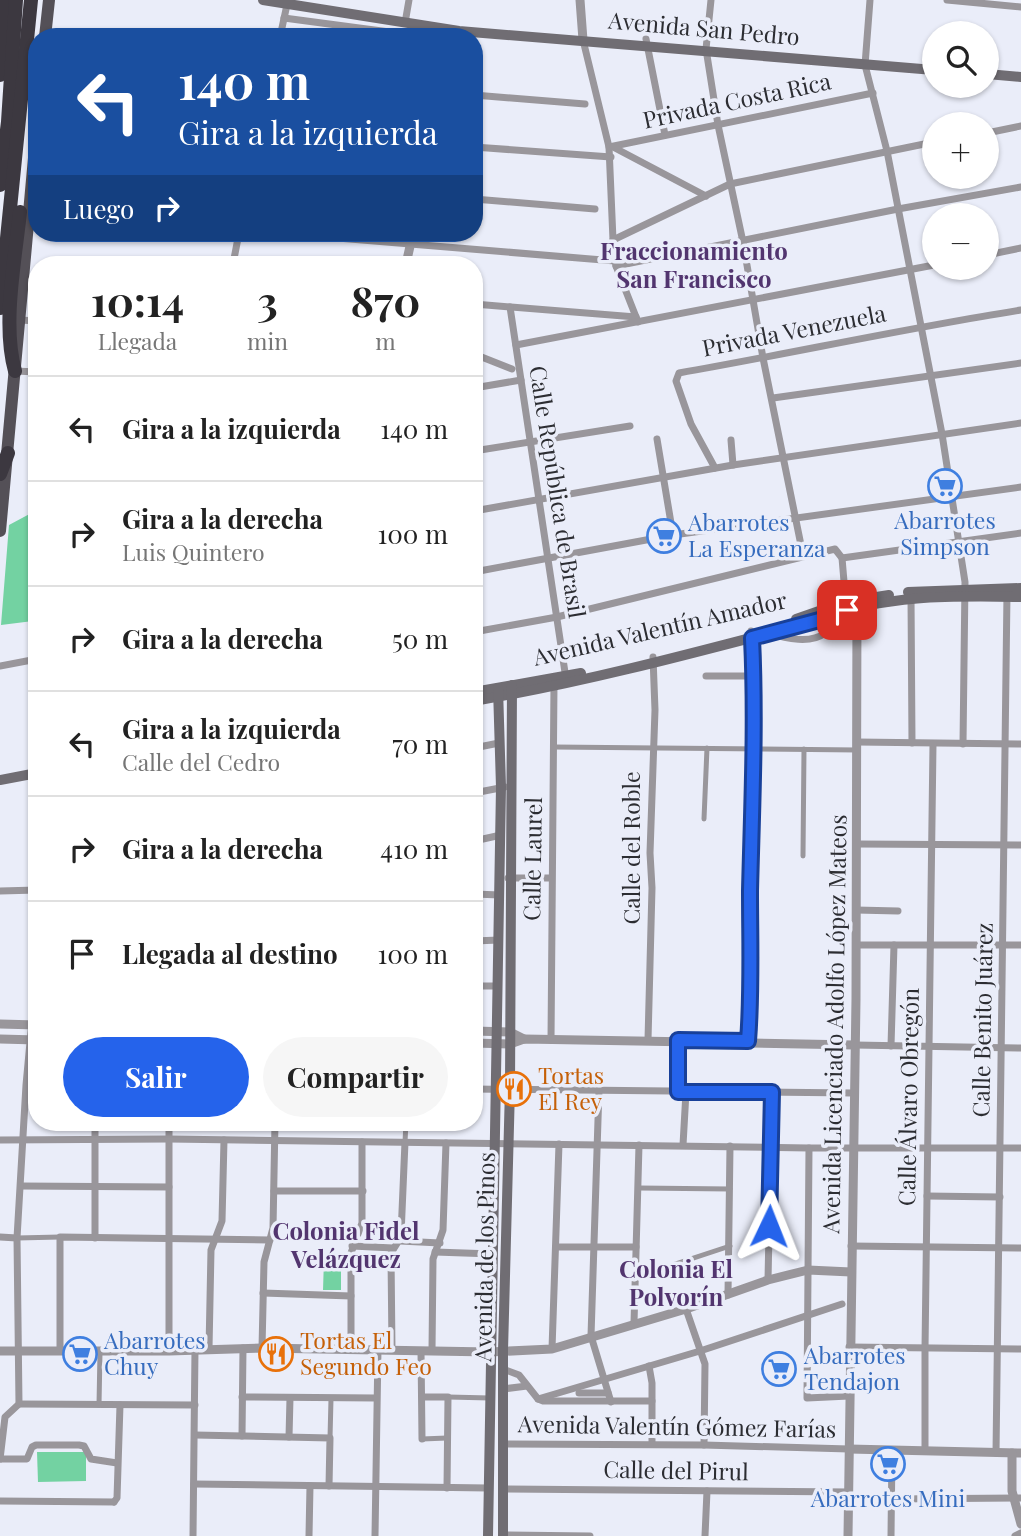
<!DOCTYPE html>
<html lang="es">
<meta charset="utf-8">
<style>
:root{--surface:#fff;--page:#f6f6f6;--text:#222;--muted:#767676;--line:#e0e0e0;--accent:#2563eb}
body{margin:0;font-family:"Playfair Display",serif;background:var(--page);color:var(--text);height:100vh;display:flex;flex-direction:column;font-size:26px;white-space:nowrap}
*{box-sizing:border-box;margin:0}
p{font-size:23px;color:var(--muted)}
.icon{flex:none;width:38px;height:38px;fill:none;stroke:currentColor;stroke-width:2;stroke-linecap:round;stroke-linejoin:round}
.map{position:relative;flex:1;overflow:hidden}
.sheet{position:absolute;left:28px;top:256px;width:455px;height:875px;display:flex;flex-direction:column;background:var(--surface);border-radius:28px;box-shadow:0 2px 5px #0004}
.sheet>*{flex:none}
.banner{position:absolute;left:28px;top:28px;width:455px;height:214px;border-radius:28px;box-shadow:0 2px 5px #0004;background:#1a4fa0;color:#fff;overflow:hidden}
.fabs{position:absolute;left:922px;top:21px;display:grid;gap:14px}
.fabs a{display:grid;place-items:center;width:77px;height:77px;border-radius:50%;background:var(--surface);box-shadow:0 2px 5px #0004;font-size:35px}
.pin{position:absolute;display:grid;place-items:center;width:60px;height:60px;color:#fff;margin:-30px;border-radius:14px;box-shadow:0 4px 10px #0006}
.me{position:absolute;width:77px;margin:-38px;rotate:2deg;stroke-linejoin:round;filter:drop-shadow(0 0 5px #0008)}
.turn{display:flex;align-items:center;gap:24px;height:147px;padding:0 35px;font-size:32px}
.turn .icon{width:91px;height:91px;stroke-width:2.5}
.turn b{display:block;font-size:49px;line-height:60px}
.then{display:flex;align-items:center;height:66px;padding:0 35px;background:#0003;gap:14px;font-size:26px}
.eta{display:flex;justify-content:space-evenly;align-items:center;height:119px;text-align:center}
.eta b{font-size:42px;font-weight:700;line-height:49px}
.action{display:flex;gap:14px;margin-top:auto;padding:14px 35px}
.action a{flex:1;height:80px;border-radius:42px;background:var(--accent);color:#fff;font-size:28px;font-weight:700;line-height:80px;text-align:center}
.action a+a{background:var(--page);color:var(--text)}
ul{padding:0;list-style:none}
li{display:flex;align-items:center;gap:21px;height:105px;padding:0 35px;border-top:2px solid var(--line)}
li div{flex:1}
li b{display:block;font-size:26px}
li em{font-style:normal}
.map>svg:first-child{display:block}
</style>
<div class="map">
<svg width="1021" height="1536" viewBox="0 0 1021 1536">
<rect width="100%" height="100%" fill="#eaedf9"/>
<!-- green -->
<g fill="#73d2a2">
<polygon points="37,510 37,636 33,621 1,625 9,525"/>
<polygon points="324,1258 341,1258 341,1290 323,1290"/>
<polygon points="37,1452 86,1452 86,1481 38,1482"/>
</g>
<g fill="none" stroke-linecap="round" stroke-linejoin="round">
<!-- pedestrian -->
<g stroke="#99969b" stroke-width="5">
<polyline points="554,747 858,750"/>
<polyline points="704,819 707,748"/>
<polyline points="803,856 804,749"/>
<polyline points="405,1142 406,1122"/>
<polyline points="639,1188 730,1189"/>
<polyline points="17,1238 60,1237"/>
<polyline points="633,1278 730,1246"/>
<polyline points="448,1397 490,1398"/>
<polyline points="99,1405 100,1352"/>
<polyline points="330,1438 331,1399"/>
<polyline points="422,1439 447,1438"/>
</g>
<!-- minor -->
<g stroke="#99969b" stroke-width="7">
<polyline points="711,0 706,49 718,125 743,242 763,358 803,555"/>
<polyline points="870,0 865,65 887,151 942,434 965,582 963,744"/>
<polyline points="947,0 1021,7"/>
<polyline points="284,18 427,37"/>
<polyline points="405,23 409,0"/>
<polyline points="280,37 288,0"/>
<polyline points="646,39 665,135"/>
<polyline points="583,40 609,147 613,240 616,266 638,322"/>
<polyline points="474,95 585,104"/>
<polyline points="987,133 1021,126"/>
<polyline points="474,147 611,157"/>
<polyline points="609,147 873,93"/>
<polyline points="613,147 706,196"/>
<polyline points="474,199 595,209"/>
<polyline points="277,233 615,261"/>
<polyline points="613,240 730,184 934,142"/>
<polyline points="987,255 1021,248"/>
<polyline points="233,264 239,233"/>
<polyline points="616,266 898,209 1021,187"/>
<polyline points="474,304 636,317"/>
<polyline points="510,307 566,679"/>
<polyline points="20,320 37,321"/>
<polyline points="516,345 934,265"/>
<polyline points="474,354 512,369"/>
<polyline points="15,371 37,372"/>
<polyline points="474,388 521,380"/>
<polyline points="773,398 1021,363"/>
<polyline points="657,439 673,535"/>
<polyline points="731,440 733,465"/>
<polyline points="474,451 630,426"/>
<path d="M715 468 691 424 676 381 679 373C793 353 907 328 1021 310"/>
<polyline points="474,511 733,465 1021,423"/>
<polyline points="842,558 1021,533"/>
<polyline points="474,572 673,535 1021,487"/>
<polyline points="911,596 912,743"/>
<polyline points="474,632 557,617 835,549 842,558 846,605"/>
<path d="M770 633C786 639 811 644 825 633L823 619"/>
<polyline points="0,666 37,659"/>
<polyline points="706,676 753,676"/>
<polyline points="857,742 1021,744"/>
<polyline points="474,748 499,743"/>
<polyline points="474,793 505,787"/>
<polyline points="474,841 501,835"/>
<polyline points="857,844 1021,845"/>
<polyline points="508,878 551,878"/>
<polyline points="0,891 37,890"/>
<polyline points="474,894 500,895"/>
<polyline points="856,910 898,911"/>
<polyline points="474,941 499,940"/>
<polyline points="856,945 1021,945"/>
<polyline points="474,986 498,986"/>
<polyline points="551,1040 554,684"/>
<polyline points="648,1040 652,888 650,853 655,710 653,657"/>
<path d="M748 1041C752 991 750 942 750 892 751 805 755 719 751 631"/>
<polyline points="855,1045 1021,1048"/>
<polyline points="891,1046 894,945"/>
<polyline points="474,1089 853,1093"/>
<polyline points="599,1089 591,1336 611,1402"/>
<polyline points="678,1092 678,1040"/>
<polyline points="0,1140 169,1139 809,1148 1021,1148"/>
<polyline points="683,1145 686,1092"/>
<polyline points="809,1148 807,1398 849,1396"/>
<polyline points="21,1186 169,1187"/>
<polyline points="274,1191 363,1191"/>
<polyline points="927,1196 1000,1197"/>
<polyline points="0,1237 17,1238"/>
<polyline points="95,1238 95,1122"/>
<polyline points="400,1241 440,1243"/>
<polyline points="352,1246 393,1248"/>
<polyline points="851,1246 1021,1248"/>
<polyline points="556,1247 636,1247"/>
<polyline points="435,1252 493,1254"/>
<polyline points="768,1280 772,1092"/>
<polyline points="263,1293 351,1296"/>
<polyline points="728,1295 730,1146"/>
<polyline points="686,1309 705,1364 704,1445"/>
<polyline points="634,1323 639,1145"/>
<polyline points="849,1347 1021,1349"/>
<polyline points="262,1348 264,1262 273,1228 275,1122"/>
<polyline points="209,1349 211,1250 222,1221 224,1140"/>
<polyline points="351,1349 351,1253 362,1223 362,1142"/>
<path d="M392 1349 391 1255C393 1247 399 1243 401 1235L405 1142"/>
<polyline points="552,1349 559,1144"/>
<polyline points="60,1351 60,1237 270,1240"/>
<polyline points="169,1351 169,1122"/>
<polyline points="421,1351 422,1439"/>
<polyline points="432,1351 433,1259 443,1230 446,1143"/>
<polyline points="649,1366 652,1383 652,1444"/>
<polyline points="503,1369 519,1375 538,1399 543,1401 652,1401"/>
<polyline points="503,1389 527,1386"/>
<polyline points="579,1393 608,1393"/>
<polyline points="242,1397 376,1398"/>
<polyline points="422,1397 448,1397 447,1488"/>
<polyline points="538,1399 700,1351 842,1304"/>
<polyline points="19,1404 195,1405"/>
<polyline points="195,1435 330,1438 329,1486"/>
<polyline points="242,1436 243,1348"/>
<polyline points="289,1437 290,1398"/>
<polyline points="504,1444 704,1445 849,1449"/>
<polyline points="925,1451 925,1349 933,744"/>
<polyline points="996,1453 1007,593"/>
<polyline points="0,1459 5,1417 19,1404 17,1238 26,1085 37,968"/>
<polyline points="0,1459 27,1459 32,1447 36,1445 79,1445 84,1446 91,1459 117,1463"/>
<polyline points="194,1484 488,1488"/>
<polyline points="503,1489 849,1492"/>
<polyline points="891,1499 1021,1498"/>
<polyline points="0,1501 114,1502"/>
<polyline points="114,1502 117,1498 120,1405"/>
<polyline points="503,1535 590,1536"/>
<polyline points="193,1536 195,1349"/>
<polyline points="309,1536 310,1486"/>
<polyline points="375,1536 378,1349"/>
<polyline points="705,1536 707,1491"/>
<polyline points="891,1536 892,1451"/>
<polyline points="1015,1536 1021,1533"/>
</g>
<!-- tertiary -->
<g stroke="#99969b" stroke-width="9">
<polyline points="580,0 583,40"/>
<polyline points="406,264 413,233"/>
<polyline points="0,1024 37,1025"/>
<polyline points="474,1031 510,1032 524,1039"/>
<polyline points="0,1039 37,1040"/>
<polyline points="474,1043 510,1044 524,1039 855,1045"/>
<polyline points="0,1351 169,1351 262,1348 490,1352 552,1349 686,1309 768,1280 808,1270 851,1272"/>
<polyline points="849,1449 1021,1453"/>
<polyline points="1012,1453 1012,1491 1021,1524"/>
<polyline points="848,1536 856,999 857,602"/>
</g>
<!-- secondary -->
<g stroke="#706d73" stroke-width="10">
<polyline points="263,0 459,31 934,70"/>
<polyline points="987,74 1021,77"/>
<polyline points="908,592 1021,588"/>
<polyline points="796,619 845,602 889,595"/>
<polyline points="474,692 581,673"/>
<path d="M474 701C592 681 708 649 823 619 885 594 955 596 1021 597"/>
<polyline points="0,780 37,773"/>
<polyline points="488,1536 501,787 498,688"/>
<polyline points="503,1536 503,1351 510,1088 512,685"/>
</g>
<!-- primary -->
<g stroke="#545057" stroke-width="12">
<polyline points="45,37 49,0"/>
<polyline points="0,531 37,125"/>
</g>
<!-- motorway -->
<g stroke="#3c3840" stroke-width="14">
<polyline points="0,75 5,0"/>
<polyline points="0,185 8,122 16,0"/>
<polyline points="0,308 31,0"/>
<path d="M15 371C2 325 15 260 20 212"/>
<polyline points="0,474 8,453"/>
</g>
</g>
<g fill="none" stroke-linecap="round" stroke-linejoin="round">
<!-- route casing -->
<g stroke="#184099" stroke-width="18">
<path id="route" d="M769 1226 772 1092H678V1040L748 1041C752 991 750 941 750 891 752 807 756 723 752 638L823 619 847 610"/>
</g>
<!-- route -->
<use href="#route" stroke="#2563eb" stroke-width="12"/>
</g>
<!-- icons -->
<defs>
<g id="supermarket-ring" transform="scale(1.75)"><circle r="9.5" fill="#eaedf9" stroke="#3f7fe0" stroke-width="1.5"/><path d="M-6-5.5h2.5l.6 2H6L4.5 2H-2.5L-4.4-4H-6ZM-1.5 3.2a1.3 1.3 0 1 0 .1 0ZM3 3.2a1.3 1.3 0 1 0 .1 0Z" fill="#3f7fe0"/></g>
<g id="restaurant-ring" transform="scale(1.75)"><circle r="9.5" fill="#eaedf9" stroke="#e8710a" stroke-width="1.5"/><path d="M-5-6h1v4h1v-4h1v4h1v-4h1v5L-1.5 .5V6h-2V.5L-5-1ZM5-6V6H3V1.5H1.5Q1.5-4 5-6Z" fill="#e8710a"/></g>
</defs>
<g fill-rule="evenodd">
<use href="#supermarket-ring" x="945" y="486"/>
<use href="#supermarket-ring" x="664" y="536"/>
<use href="#restaurant-ring" x="514" y="1089"/>
<use href="#supermarket-ring" x="80" y="1354"/>
<use href="#restaurant-ring" x="276" y="1354"/>
<use href="#supermarket-ring" x="779" y="1369"/>
<use href="#supermarket-ring" x="888" y="1464"/>
</g>
<g text-anchor="middle" stroke-width="7" stroke-linejoin="round" paint-order="stroke">
<!-- street labels -->
<g font-size="23" fill="#2c2d32" stroke="#eaedf9">
<text transform="translate(704 29) rotate(5)" y="8">Avenida San Pedro</text>
<text transform="translate(737 101) rotate(-12)" y="8">Privada Costa Rica</text>
<text transform="translate(794 331) rotate(-11)" y="8">Privada Venezuela</text>
<text transform="translate(557 492) rotate(81)" y="8">Calle República de Brasil</text>
<text transform="translate(660 629) rotate(-13)" y="8">Avenida Valentín Amador</text>
<text transform="translate(632 848) rotate(-90)" y="8">Calle del Roble</text>
<text transform="translate(533 859) rotate(-89)" y="8">Calle Laurel</text>
<text transform="translate(983 1020) rotate(-89)" y="8">Calle Benito Juárez</text>
<text transform="translate(835 1024) rotate(-89)" y="8">Avenida Licenciado Adolfo López Mateos</text>
<text transform="translate(909 1097) rotate(-89)" y="8">Calle Álvaro Obregón</text>
<text transform="translate(485 1257) rotate(-89)" y="8">Avenida de los Pinos</text>
<text transform="translate(677 1427) rotate(1)" y="8">Avenida Valentín Gómez Farías</text>
<text transform="translate(676 1471) rotate(1)" y="8">Calle del Pirul</text>
</g>
<!-- shop labels -->
<g font-size="23" fill="#366cbe" stroke="#eaedf9" text-anchor="start">
<text x="945" y="529" text-anchor="middle">Abarrotes<tspan x="945" dy="26">Simpson</tspan></text>
<text x="688" y="531">Abarrotes<tspan x="688" dy="26">La Esperanza</tspan></text>
<text x="104" y="1349">Abarrotes<tspan x="104" dy="26">Chuy</tspan></text>
<text x="804" y="1364">Abarrotes<tspan x="804" dy="26">Tendajon</tspan></text>
<text x="888" y="1507" text-anchor="middle">Abarrotes Mini</text>
</g>
<!-- food labels -->
<g font-size="23" fill="#c56008" stroke="#eaedf9" text-anchor="start">
<text x="538" y="1084">Tortas<tspan x="538" dy="26">El Rey</tspan></text>
<text x="300" y="1349">Tortas El<tspan x="300" dy="26">Segundo Feo</tspan></text>
</g>
<!-- neighbourhood labels -->
<g font-size="24" font-weight="bold" fill="#52356f" stroke="#eaedf9">
<text x="694" y="260">Fraccionamiento<tspan x="694" dy="28">San Francisco</tspan></text>
<text x="346" y="1240">Colonia Fidel<tspan x="346" dy="28">Velázquez</tspan></text>
<text x="676" y="1278">Colonia El<tspan x="676" dy="28">Polvorín</tspan></text>
</g>
</g>
</svg>
<div class="fabs">
<a><svg class="icon" aria-label="search" viewBox="0 0 24 24"><circle cx="10" cy="10" r="6"/><path d="M15 15l6 6"/></svg></a>
<a>+</a>
<a>−</a>
</div>
<div class="pin" style="left:847px;top:610px;background:#d93025"><svg class="icon" aria-label="arrive" viewBox="0 0 24 24"><path d="M6 21V4h12l-3 4 3 4H6"/></svg></div>
<svg class="me" style="left:769px;top:1226px" viewBox="-20 -20 40 40"><path d="M0-17L14 15 0 8-14 15z" fill="#2563eb" stroke="#fff" stroke-width="4"/></svg>
<div class="banner">
<div class="turn"><svg class="icon" aria-label="left" viewBox="0 0 24 24"><path d="M17 20v-9H6M10 6l-5 5 5 5"/></svg><div><b>140 m</b>Gira a la izquierda</div></div>
<div class="then">Luego<svg class="icon" aria-label="right" viewBox="0 0 24 24"><path d="M7 20v-9h11M14 6l5 5-5 5"/></svg></div>
</div>
<section class="sheet">
<div class="eta">
<div><b>10:14</b><p>Llegada</p></div>
<div><b>3</b><p>min</p></div>
<div><b>870</b><p>m</p></div>
</div>
<ul>
<li><svg class="icon" aria-label="left" viewBox="0 0 24 24"><path d="M17 20v-9H6M10 6l-5 5 5 5"/></svg><div><b>Gira a la izquierda</b></div><em>140 m</em></li>
<li><svg class="icon" aria-label="right" viewBox="0 0 24 24"><path d="M7 20v-9h11M14 6l5 5-5 5"/></svg><div><b>Gira a la derecha</b><p>Luis Quintero</p></div><em>100 m</em></li>
<li><svg class="icon" aria-label="right" viewBox="0 0 24 24"><path d="M7 20v-9h11M14 6l5 5-5 5"/></svg><div><b>Gira a la derecha</b></div><em>50 m</em></li>
<li><svg class="icon" aria-label="left" viewBox="0 0 24 24"><path d="M17 20v-9H6M10 6l-5 5 5 5"/></svg><div><b>Gira a la izquierda</b><p>Calle del Cedro</p></div><em>70 m</em></li>
<li><svg class="icon" aria-label="right" viewBox="0 0 24 24"><path d="M7 20v-9h11M14 6l5 5-5 5"/></svg><div><b>Gira a la derecha</b></div><em>410 m</em></li>
<li><svg class="icon" aria-label="arrive" viewBox="0 0 24 24"><path d="M6 21V4h12l-3 4 3 4H6"/></svg><div><b>Llegada al destino</b></div><em>100 m</em></li>
</ul>
<div class="action"><a>Salir</a><a>Compartir</a></div>
</section>
</div>
